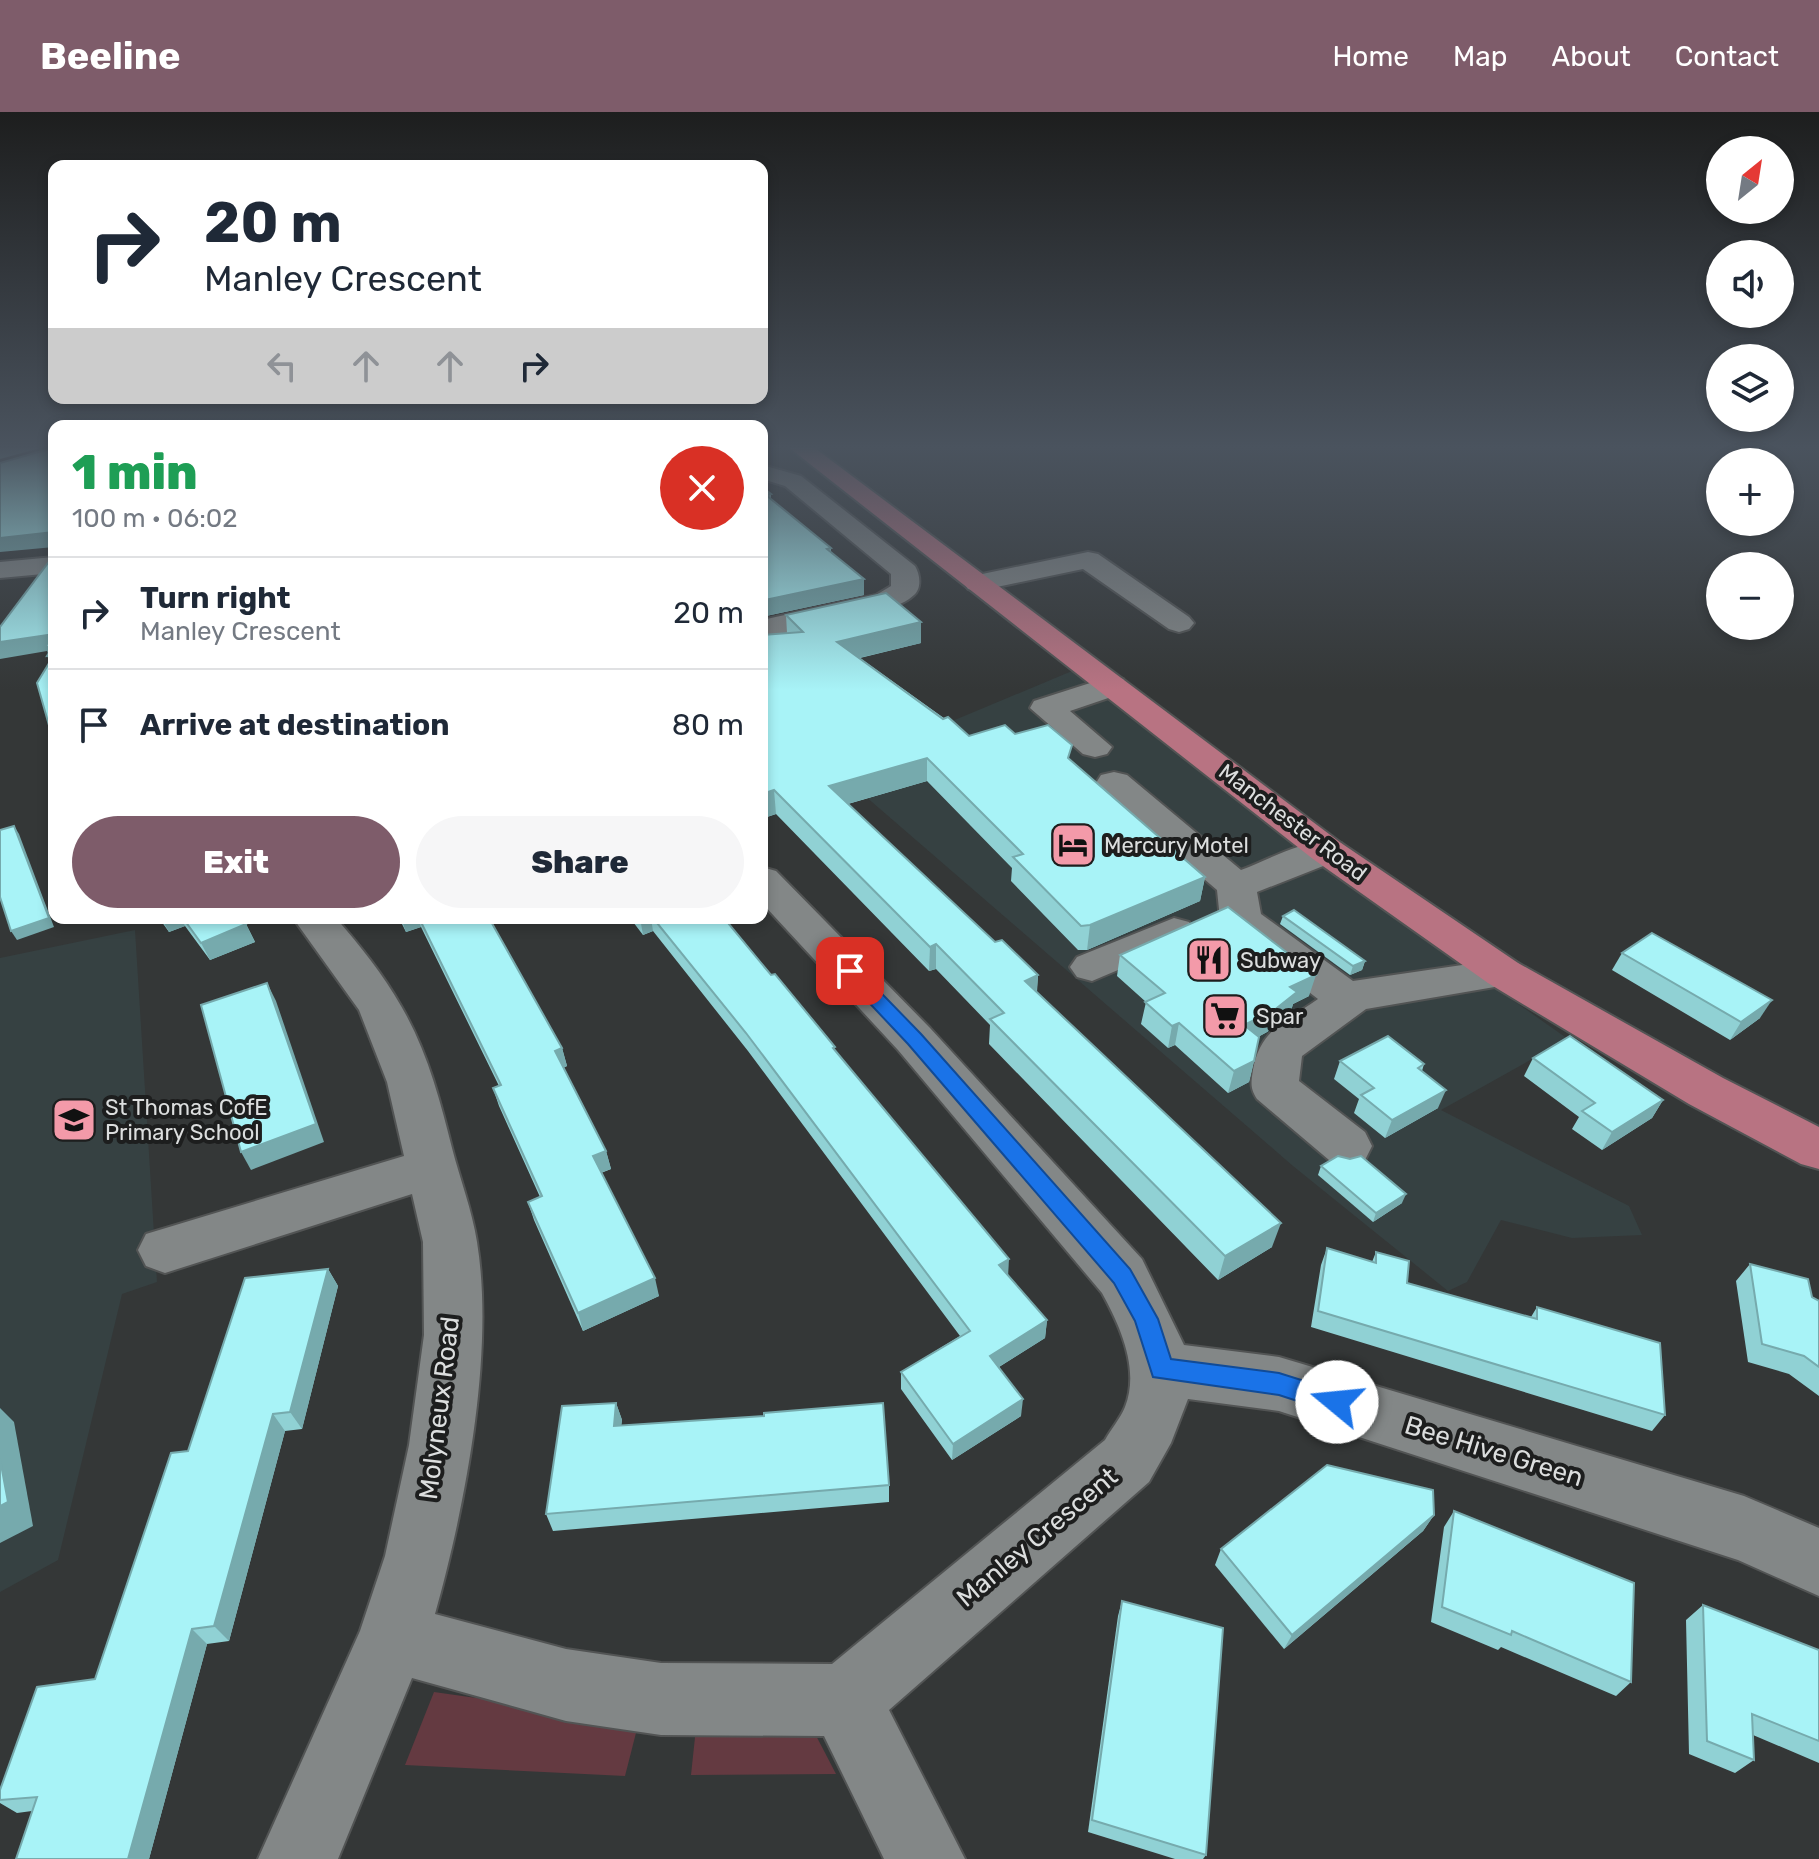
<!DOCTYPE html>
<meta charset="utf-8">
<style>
:root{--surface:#fff;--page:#f6f6f7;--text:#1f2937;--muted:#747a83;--line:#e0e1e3;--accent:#7e5c6a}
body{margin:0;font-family:Rubik,sans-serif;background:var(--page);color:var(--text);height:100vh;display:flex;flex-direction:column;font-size:30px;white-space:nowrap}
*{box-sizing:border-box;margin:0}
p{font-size:26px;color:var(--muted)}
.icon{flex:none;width:44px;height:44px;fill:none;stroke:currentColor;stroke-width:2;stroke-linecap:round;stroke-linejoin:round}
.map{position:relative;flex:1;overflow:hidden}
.side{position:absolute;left:48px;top:308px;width:720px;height:504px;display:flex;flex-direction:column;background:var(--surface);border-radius:16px;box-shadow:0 4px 12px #0003}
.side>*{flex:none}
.guide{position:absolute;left:48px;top:48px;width:720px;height:244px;border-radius:16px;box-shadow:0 4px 12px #0003;background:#fff;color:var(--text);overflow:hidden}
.needle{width:52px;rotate:30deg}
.controls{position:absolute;left:1706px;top:24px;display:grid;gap:16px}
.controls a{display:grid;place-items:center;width:88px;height:88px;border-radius:50%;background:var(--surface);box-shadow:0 4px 12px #0003;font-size:40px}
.pin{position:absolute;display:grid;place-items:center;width:68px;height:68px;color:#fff;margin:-34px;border-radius:16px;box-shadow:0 4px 12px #0006}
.me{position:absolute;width:88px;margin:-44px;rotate:287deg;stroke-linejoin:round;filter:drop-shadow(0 0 6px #0008)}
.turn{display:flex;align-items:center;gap:28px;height:168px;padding:0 24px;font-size:36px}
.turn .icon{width:104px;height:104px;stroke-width:2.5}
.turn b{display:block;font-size:56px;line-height:68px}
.lanes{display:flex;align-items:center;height:76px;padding:0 24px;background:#0003;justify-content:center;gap:40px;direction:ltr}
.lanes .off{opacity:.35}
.round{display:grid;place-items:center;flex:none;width:84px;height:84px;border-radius:42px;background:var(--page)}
.headline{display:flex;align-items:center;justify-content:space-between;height:136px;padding:0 24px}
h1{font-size:48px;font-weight:800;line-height:60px;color:#1e9e55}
.primary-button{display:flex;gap:16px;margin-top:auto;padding:16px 24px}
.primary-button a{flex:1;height:92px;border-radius:48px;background:var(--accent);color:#fff;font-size:32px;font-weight:800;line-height:92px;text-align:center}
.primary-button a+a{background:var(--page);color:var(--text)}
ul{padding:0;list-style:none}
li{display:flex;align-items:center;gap:24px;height:112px;padding:0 24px;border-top:2px solid var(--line)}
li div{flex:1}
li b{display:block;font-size:30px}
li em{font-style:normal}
header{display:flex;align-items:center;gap:48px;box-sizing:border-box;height:112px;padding:0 40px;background:var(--accent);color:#fff}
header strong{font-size:38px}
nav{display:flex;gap:44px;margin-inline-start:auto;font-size:28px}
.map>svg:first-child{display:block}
</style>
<header>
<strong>Beeline</strong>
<nav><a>Home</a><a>Map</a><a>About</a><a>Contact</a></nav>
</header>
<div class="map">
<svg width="1819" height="1747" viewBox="0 0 1819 1747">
<rect width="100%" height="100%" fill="#343737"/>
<!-- built -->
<g fill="#364142">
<polygon points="1072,559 1360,781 1568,927 1441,998 1629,1094 1642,1123 1572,1126 1501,1108 1467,1170 1448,1179 1293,1054 835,658"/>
<polygon points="135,818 157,1170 122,1182 58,1448 0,1480 0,846"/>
</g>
<!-- green -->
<g fill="#643a41">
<polygon points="434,1580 639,1609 625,1664 405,1653"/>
<polygon points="810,1612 836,1662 691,1663 696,1616"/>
</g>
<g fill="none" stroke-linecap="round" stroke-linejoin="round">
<!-- minor casing -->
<g stroke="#525454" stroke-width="4">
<g id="minor">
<path d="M762 353 801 364 915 454C920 462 922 476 914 483 890 506 797 518 762 526V508L876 483 891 474V462L785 374 762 367Z"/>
<polygon points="1088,440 1098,442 1189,505 1194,511 1189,517 1179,520 1169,517 1083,457 978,479 968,477 964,471 968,465"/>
<polygon points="54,445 54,461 0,466 0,450"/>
<polygon points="1112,564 1123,567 1128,574 1123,581 1070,599 1112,635 1107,642 1095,645 1083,642 1030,596 1034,589"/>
<path d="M1114 660 1127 663 1241 758C1271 747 1310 723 1341 731L1346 739 1341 747 1257 780 1261 802 1353 869 1503 847 1518 851 1525 861 1518 871 1366 897 1302 944 1299 969 1365 1020 1372 1034 1365 1048 1347 1053 1329 1048 1257 987C1250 976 1251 971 1253 958 1260 917 1286 910 1318 887L1226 816 1220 807 1217 778 1101 679 1096 671 1101 663Z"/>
<path d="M762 755 776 759 930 916 1142 1147 1184 1233 1279 1245 1744 1384 1819 1416V1484L1738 1448 1279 1299 1188 1287 1171 1331 1149 1370 889 1598 965 1747H884L824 1624 661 1623 566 1609 412 1566 338 1747H258L360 1519 385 1444 409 1333 424 1223 423 1130 412 1082 165 1161 146 1154 138 1138 146 1122 404 1044 387 970 359 898 293 806H336C360 834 383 862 401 894 427 938 440 988 452 1036 460 1067 472 1098 477 1130 495 1241 465 1395 435 1502L566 1537 661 1551 832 1552 1105 1328C1111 1317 1120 1307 1125 1295 1140 1257 1120 1214 1102 1181L898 938 762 791Z"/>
<polygon points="1174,806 1189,810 1195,819 1189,828 1092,869 1077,865 1070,855 1077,845"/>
</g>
</g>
<!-- major casing -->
<g stroke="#525454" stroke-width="4">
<polygon id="major" points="787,334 812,334 1341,731 1518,851 1723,966 1819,1015 1819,1057 1801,1052 1689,992 1488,871 1313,747"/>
</g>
<!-- minor -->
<use href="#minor" fill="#838787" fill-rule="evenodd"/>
<!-- major -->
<use href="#major" fill="#b87382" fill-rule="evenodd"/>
</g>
<!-- wall -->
<g fill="#90d1d4">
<polygon points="762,375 771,382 771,387 831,436 831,440 864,467 864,483 766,504 762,500"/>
<polygon points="786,503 921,510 921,531 860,546 969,624 1015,622 1070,648 1205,765 1200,789 1087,838 1078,838 1011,769 1012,756 927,669 848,692 995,830 1038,863 1037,880 1272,1135 1218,1168 989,932 990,913 936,857 929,859 776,702 764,706 762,704 762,523 787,521"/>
<polygon points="1283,804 1365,849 1362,858 1350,863 1280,812"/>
<polygon points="159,806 242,806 246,812 255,830 210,848 185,814 169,820"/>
<polygon points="399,806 489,806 562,936 567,954 563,956 606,1039 611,1057 601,1061 659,1184 583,1219 534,1108 528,1090 540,1085 499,994 493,976 499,974 421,815 406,820"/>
<polygon points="630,806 724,806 835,939 1008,1164 1047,1208 1045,1226 999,1255 1021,1304 952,1348 901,1277 901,1260 960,1224 748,939 653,819 643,823"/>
<polygon points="1622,841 1760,906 1730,928 1612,858"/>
<polygon points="1120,843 1309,884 1293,892 1290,902 1267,920 1258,925 1254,949 1249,970 1228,981 1175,933 1168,936 1141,912 1146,890 1117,864"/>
<polygon points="1533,946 1663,988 1652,1006 1602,1038 1572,1017 1579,1005 1524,964"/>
<polygon points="1340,949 1424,952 1422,959 1438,996 1385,1026 1354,1001 1359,987 1334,967"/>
<polygon points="1321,1054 1402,1091 1373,1110 1318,1063"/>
<polygon points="1327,1136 1372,1150 1376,1140 1407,1171 1531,1205 1537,1195 1665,1303 1652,1319 1311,1215 1321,1153"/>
<polygon points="1750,1152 1819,1189 1819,1284 1789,1262 1748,1250 1736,1169"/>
<polygon points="328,1157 338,1174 302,1317 285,1319 229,1529 207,1532 149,1747 16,1747 32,1699 17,1701 0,1691 0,1678 95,1567 188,1339"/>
<polygon points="616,1291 622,1308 621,1314 889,1373 889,1390 553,1419 546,1402"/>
<polygon points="1454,1399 1631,1570 1616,1584 1501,1535 1498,1538 1431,1510 1444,1415"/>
<polygon points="1434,1403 1423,1419 1284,1537 1215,1453 1221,1437"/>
<polygon points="1122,1489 1206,1743 1203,1747 1175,1747 1088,1720 1118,1504"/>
<polygon points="1703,1493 1819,1538 1819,1651 1753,1623 1754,1648 1735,1661 1689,1642 1686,1508"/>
</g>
<!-- shaded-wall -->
<g fill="#76aaad">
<polygon points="0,334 48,334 0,347"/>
<polygon points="762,334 769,334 768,343 762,344"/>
<polygon points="54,420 54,435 0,440 0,426"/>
<polygon points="864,467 864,483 766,504 765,488"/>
<polygon points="921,510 921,531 838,551 837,530"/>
<polygon points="54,522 54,557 47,544 49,544 47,539 0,547 0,530"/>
<polygon points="927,646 927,669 830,697 829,674"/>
<polygon points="774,678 776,702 764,706 762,682"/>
<polygon points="14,714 19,722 54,815 17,828 11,819"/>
<polygon points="1205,765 1200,789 1087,838 1090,813"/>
<polygon points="161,806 181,806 185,814 169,820"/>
<polygon points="401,806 418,806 421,815 406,820"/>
<polygon points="640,806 651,806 653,819 643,823"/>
<polygon points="246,812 255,830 210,848 201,831"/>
<polygon points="936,832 936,857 929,859 930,835"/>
<polygon points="1365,849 1362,858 1350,863 1353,854"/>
<polygon points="1038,863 1036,887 1025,869"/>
<polygon points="1316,863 1309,884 1293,892 1290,902 1267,920 1239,935 1244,913 1290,875"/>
<polygon points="267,871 276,889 324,1030 251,1058 241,1040"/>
<polygon points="1772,888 1760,906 1730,928 1741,910"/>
<polygon points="1179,911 1175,933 1168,936 1172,914"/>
<polygon points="562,936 567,954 560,957 555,939"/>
<polygon points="1254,949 1249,970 1228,981 1234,959"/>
<polygon points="1446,978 1438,996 1385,1026 1392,1008"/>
<polygon points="1663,988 1652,1006 1602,1038 1612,1020"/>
<polygon points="606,1039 611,1057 597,1062 593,1044"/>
<polygon points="1406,1082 1402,1091 1373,1110 1376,1101"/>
<polygon points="1281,1111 1272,1135 1218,1168 1225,1144"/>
<polygon points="1009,1147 1008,1165 999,1153"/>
<polygon points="328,1157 338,1174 302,1317 290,1300"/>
<polygon points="655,1166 659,1184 583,1219 578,1201"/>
<polygon points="1047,1208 1045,1226 989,1261 990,1244"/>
<polygon points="1023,1287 1021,1304 952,1348 953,1332"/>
<polygon points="616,1291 622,1308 619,1331 614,1314"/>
<polygon points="0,1296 14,1310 33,1414 0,1431"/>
<polygon points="273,1302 285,1319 229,1529 214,1514"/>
<polygon points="1434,1403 1423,1419 1284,1537 1292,1523"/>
<polygon points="192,1517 207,1532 149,1747 128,1747"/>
</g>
<!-- building -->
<g fill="#a8f3f7" stroke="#76aaad" stroke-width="2">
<polygon points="49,334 54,334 54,420 0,426 0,351 49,337"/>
<polygon points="762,375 771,382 766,383 831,436 827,437 864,467 765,488 762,485"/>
<polygon points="54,443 54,631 37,571 54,543 47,544 53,534 45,535 54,522 0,530 0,515"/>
<polygon points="886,481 921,510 837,530 943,607 948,605 969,624 1005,613 1015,622 1048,613 1072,633 1068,646 1205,765 1090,813 1081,814 1013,745 1023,742 927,646 829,674 995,830 1002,828 1038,863 1025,869 1281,1111 1225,1144 990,907 1004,901 936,832 930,835 774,678 762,682 762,523 803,520 786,503"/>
<polygon points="14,714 49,806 11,819 0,785 0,718"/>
<polygon points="1228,795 1316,863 1290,875 1297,880 1273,899 1244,913 1259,925 1254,949 1234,959 1179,911 1172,914 1145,890 1165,881 1120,843"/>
<polygon points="1294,798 1365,849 1353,854 1283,804"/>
<polygon points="183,806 242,806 246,812 201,831"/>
<polygon points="419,806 489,806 562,936 555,939 606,1039 593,1044 655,1166 578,1201 528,1090 542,1084 493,976 501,973"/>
<polygon points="653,806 724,806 771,863 775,862 835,935 833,936 1009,1147 999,1153 1047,1208 990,1244 1023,1287 953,1332 901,1260 970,1219 746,921"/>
<polygon points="1652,821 1772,888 1741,910 1622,841"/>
<polygon points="267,871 316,1012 241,1040 201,893"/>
<polygon points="1388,924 1424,952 1418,956 1446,978 1392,1008 1361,983 1374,976 1340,949"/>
<polygon points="1570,924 1663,988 1612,1020 1582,999 1595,991 1533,946"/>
<polygon points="1338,1044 1350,1047 1361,1044 1406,1082 1376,1101 1321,1054"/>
<polygon points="1327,1136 1376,1151 1376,1140 1409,1149 1407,1171 1537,1207 1537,1195 1660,1231 1665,1303 1318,1199"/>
<polygon points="1750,1152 1808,1167 1812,1185 1819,1189 1819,1255 1804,1244 1762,1232"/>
<polygon points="328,1157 290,1300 273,1302 214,1514 192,1517 128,1747 16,1747 37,1685 0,1688 0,1678 37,1575 95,1567 171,1341 188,1339 245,1166"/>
<polygon points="616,1291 614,1314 764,1304 764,1301 883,1291 889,1373 546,1402 562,1294"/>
<polygon points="0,1347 8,1390 0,1394"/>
<polygon points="1327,1353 1433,1378 1434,1403 1292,1523 1221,1437"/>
<polygon points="1454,1399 1634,1471 1631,1570 1512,1519 1511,1523 1442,1495"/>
<polygon points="1122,1489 1223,1516 1206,1743 1092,1708"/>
<polygon points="1703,1493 1819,1538 1819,1629 1752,1602 1754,1648 1707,1629"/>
</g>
<!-- sky -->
<linearGradient id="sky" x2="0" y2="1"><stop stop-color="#1d1e1e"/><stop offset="0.58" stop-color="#4a535e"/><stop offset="1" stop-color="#4a535e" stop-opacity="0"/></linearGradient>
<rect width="1819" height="578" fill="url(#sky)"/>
<!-- route -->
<polygon fill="#1a73e8" stroke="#114b97" stroke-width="2" points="850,853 856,855 921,922 1130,1157 1158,1207 1171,1247 1279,1261 1346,1282 1350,1290 1346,1298 1337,1302 1279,1283 1153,1265 1135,1209 1114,1171 908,932 843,863 841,859"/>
<!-- icons -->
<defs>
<g id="hotel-square" transform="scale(2.3)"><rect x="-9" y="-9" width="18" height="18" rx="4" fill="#f39aa9" stroke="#1d1e1e"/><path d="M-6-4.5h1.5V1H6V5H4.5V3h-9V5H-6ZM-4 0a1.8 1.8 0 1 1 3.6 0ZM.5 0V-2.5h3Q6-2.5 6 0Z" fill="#111"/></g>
<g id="restaurant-square" transform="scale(2.3)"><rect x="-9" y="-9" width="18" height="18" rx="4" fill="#f39aa9" stroke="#1d1e1e"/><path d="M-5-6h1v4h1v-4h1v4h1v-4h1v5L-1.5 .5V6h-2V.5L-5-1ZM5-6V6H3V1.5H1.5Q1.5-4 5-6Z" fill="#111"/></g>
<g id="supermarket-square" transform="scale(2.3)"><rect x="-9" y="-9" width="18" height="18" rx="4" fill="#f39aa9" stroke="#1d1e1e"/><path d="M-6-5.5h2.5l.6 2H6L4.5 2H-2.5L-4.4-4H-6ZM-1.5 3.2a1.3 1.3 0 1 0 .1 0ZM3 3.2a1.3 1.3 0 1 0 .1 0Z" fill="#111"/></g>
<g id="school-square" transform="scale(2.3)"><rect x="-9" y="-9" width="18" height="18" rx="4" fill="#f39aa9" stroke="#1d1e1e"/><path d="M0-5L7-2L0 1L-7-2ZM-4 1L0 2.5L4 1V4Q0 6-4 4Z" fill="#111"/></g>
</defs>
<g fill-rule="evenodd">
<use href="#hotel-square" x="1073" y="733"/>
<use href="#restaurant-square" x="1209" y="848"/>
<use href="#supermarket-square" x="1225" y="904"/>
<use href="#school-square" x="74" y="1008"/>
</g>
<g text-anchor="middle" stroke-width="8" stroke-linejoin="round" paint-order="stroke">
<!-- street labels -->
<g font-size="22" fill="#dcdede" stroke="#1d1e1e">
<text transform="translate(1293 710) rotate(37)" y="8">Manchester Road</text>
</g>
<!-- poi labels -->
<g font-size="22" fill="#dcdede" stroke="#1d1e1e" text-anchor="start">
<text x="1104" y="741">Mercury Motel</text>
<text x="1240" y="856">Subway</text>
<text x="1256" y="912">Spar</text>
<text x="105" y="1003">St Thomas CofE<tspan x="105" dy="25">Primary School</tspan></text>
</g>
<!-- near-street labels -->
<g font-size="26" fill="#dcdede" stroke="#1d1e1e">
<text transform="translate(439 1296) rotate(-83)" y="9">Molyneux Road</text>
<text transform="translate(1494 1339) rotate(17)" y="9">Bee Hive Green</text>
<text transform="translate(1037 1425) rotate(-40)" y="9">Manley Crescent</text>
</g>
</g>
</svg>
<div class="controls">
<a><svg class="needle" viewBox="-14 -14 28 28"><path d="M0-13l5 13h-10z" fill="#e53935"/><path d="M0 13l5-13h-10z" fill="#747a83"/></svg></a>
<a><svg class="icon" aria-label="sound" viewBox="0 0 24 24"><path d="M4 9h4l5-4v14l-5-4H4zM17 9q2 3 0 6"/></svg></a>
<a><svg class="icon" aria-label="layers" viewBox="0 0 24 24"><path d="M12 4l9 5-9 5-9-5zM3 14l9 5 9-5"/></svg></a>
<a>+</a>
<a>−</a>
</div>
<div class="pin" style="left:850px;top:859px;background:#d93025"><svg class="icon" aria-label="arrive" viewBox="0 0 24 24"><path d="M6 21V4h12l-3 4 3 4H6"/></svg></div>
<svg class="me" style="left:1337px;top:1290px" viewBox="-20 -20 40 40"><circle r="19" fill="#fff"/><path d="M0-13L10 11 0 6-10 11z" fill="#1a73e8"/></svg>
<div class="guide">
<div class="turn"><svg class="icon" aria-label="right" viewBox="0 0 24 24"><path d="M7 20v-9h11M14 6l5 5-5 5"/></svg><div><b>20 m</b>Manley Crescent</div></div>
<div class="lanes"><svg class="icon off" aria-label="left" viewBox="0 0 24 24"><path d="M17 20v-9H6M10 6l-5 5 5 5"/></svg><svg class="icon off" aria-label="ahead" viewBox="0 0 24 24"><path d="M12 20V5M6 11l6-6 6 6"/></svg><svg class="icon off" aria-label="ahead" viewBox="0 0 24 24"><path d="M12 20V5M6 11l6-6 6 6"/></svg><svg class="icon" aria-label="right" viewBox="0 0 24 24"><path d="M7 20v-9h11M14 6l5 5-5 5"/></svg></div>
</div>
<section class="side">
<div class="headline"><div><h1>1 min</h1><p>100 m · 06:02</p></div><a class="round" style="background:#d93025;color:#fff"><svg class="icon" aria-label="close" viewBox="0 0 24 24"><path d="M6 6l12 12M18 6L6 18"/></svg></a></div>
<ul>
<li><svg class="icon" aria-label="right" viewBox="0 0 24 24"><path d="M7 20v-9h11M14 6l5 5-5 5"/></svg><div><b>Turn right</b><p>Manley Crescent</p></div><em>20 m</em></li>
<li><svg class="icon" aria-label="arrive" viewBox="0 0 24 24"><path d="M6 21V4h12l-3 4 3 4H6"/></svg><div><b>Arrive at destination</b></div><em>80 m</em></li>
</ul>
<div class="primary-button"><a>Exit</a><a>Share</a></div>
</section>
</div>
